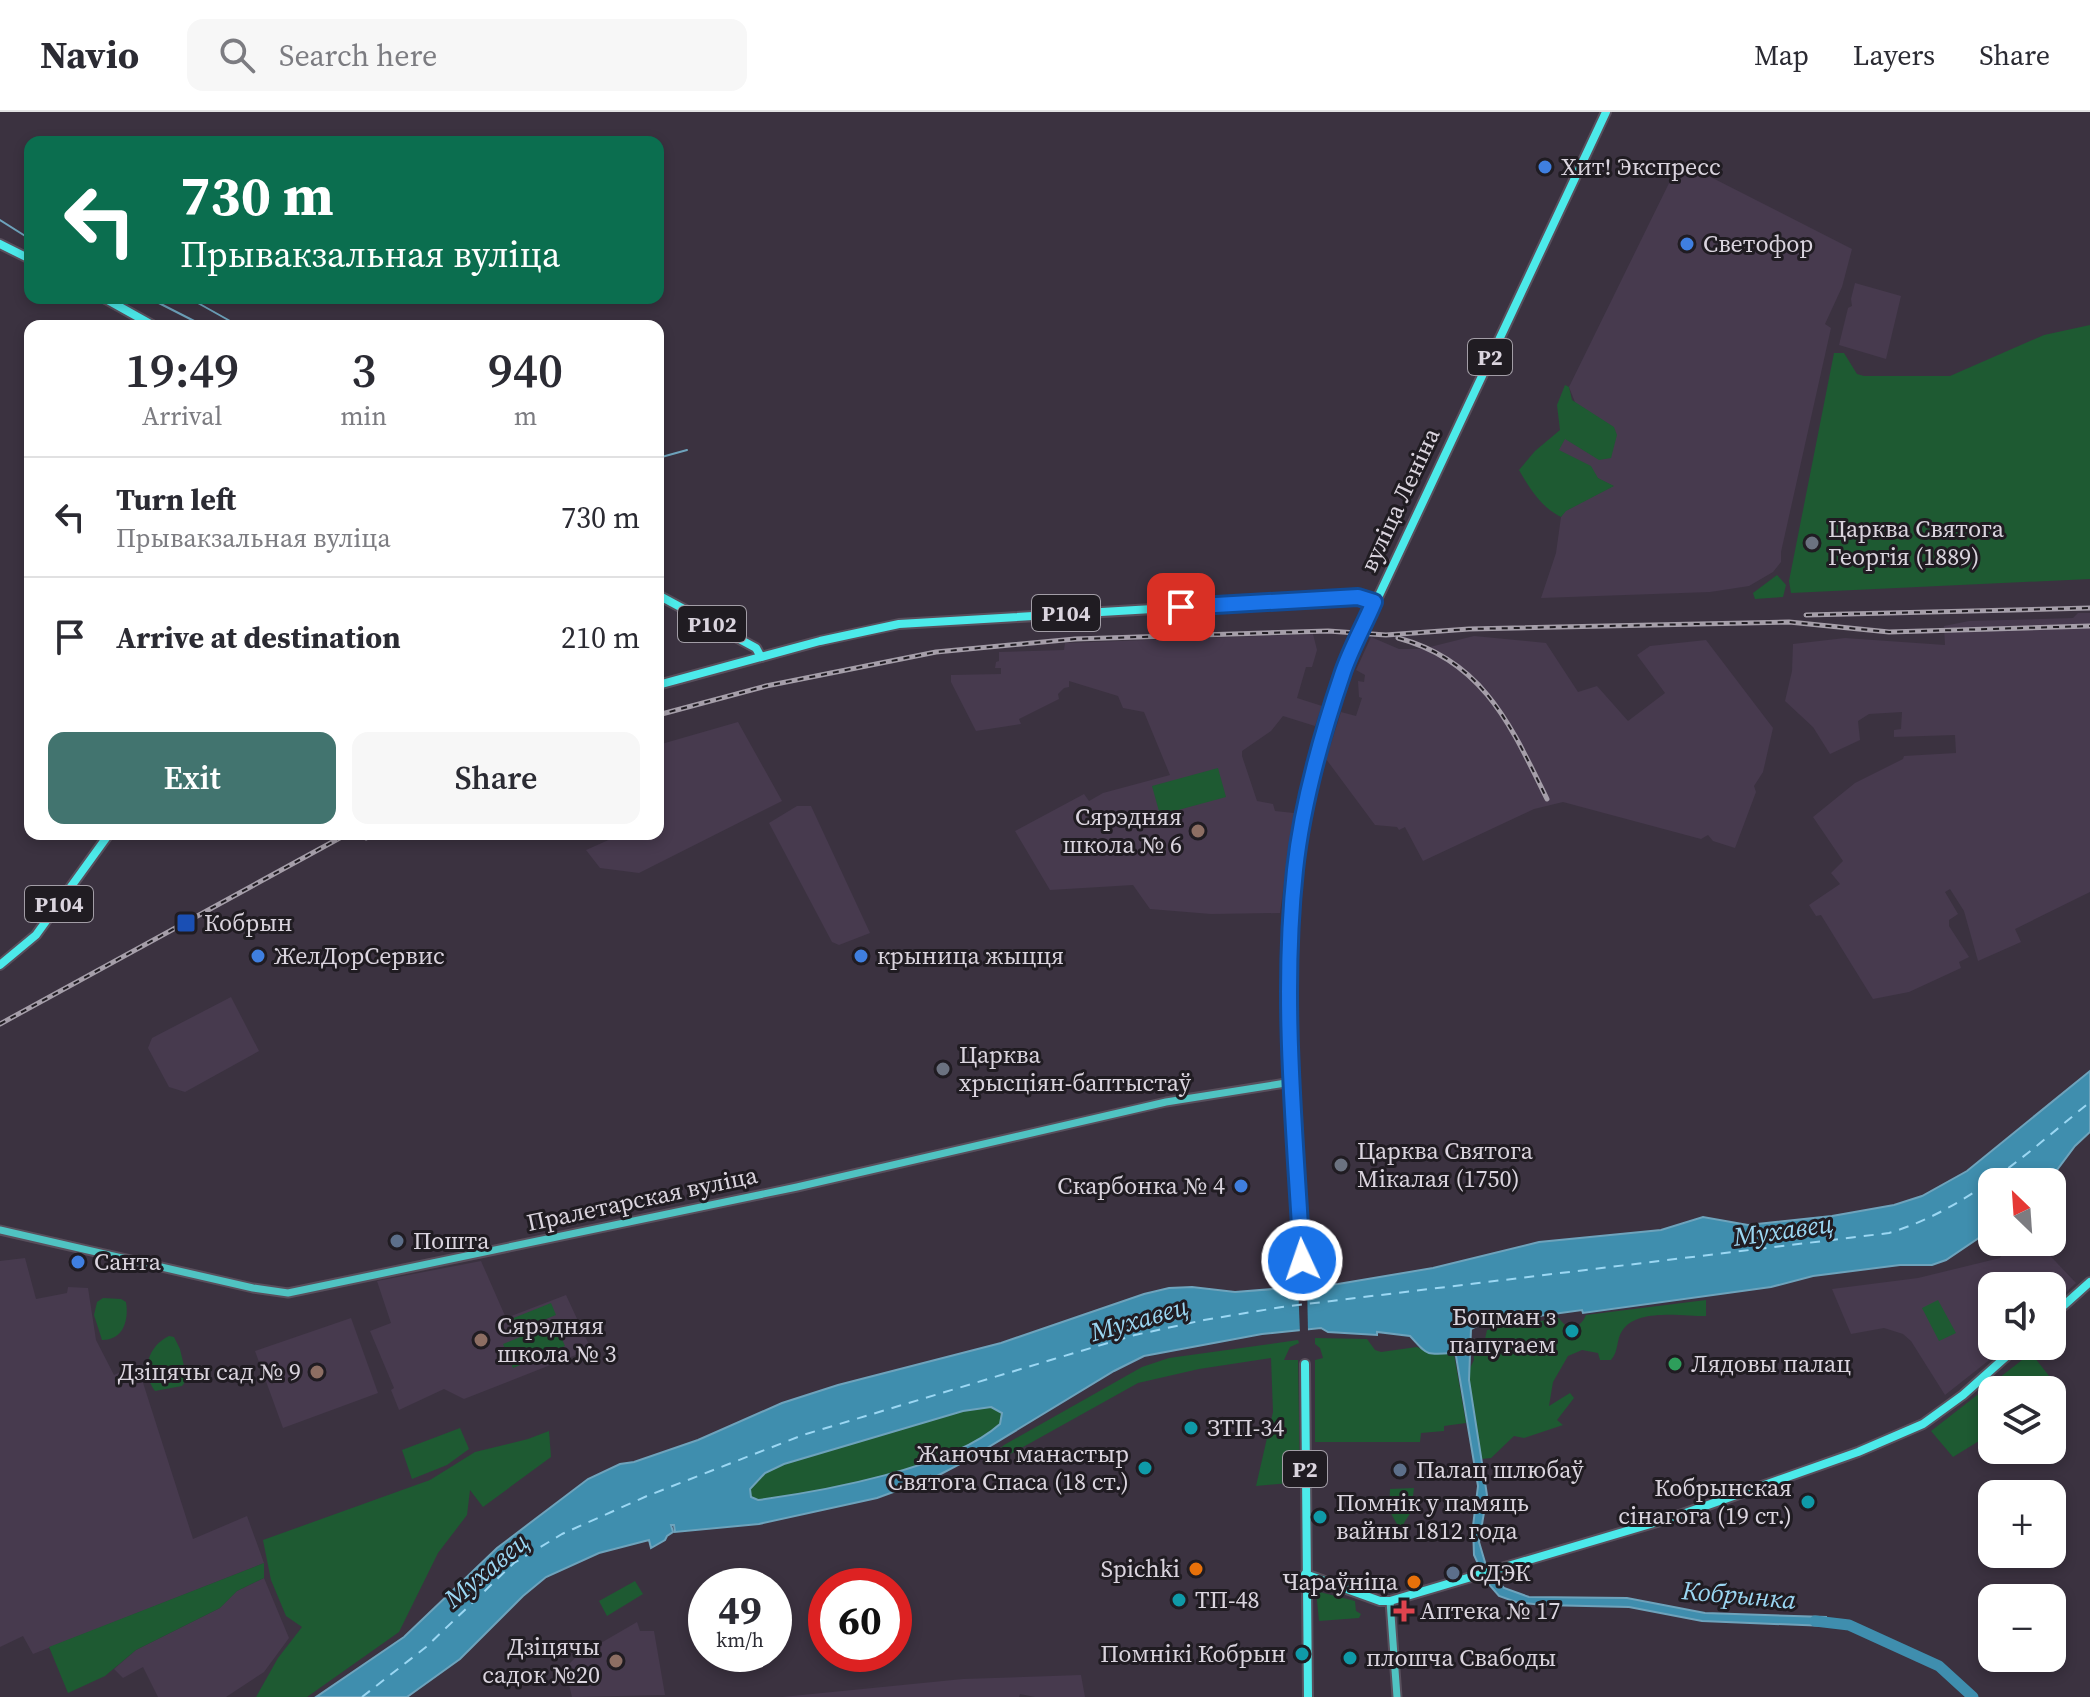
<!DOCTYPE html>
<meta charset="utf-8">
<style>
:root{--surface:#fff;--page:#f7f7f7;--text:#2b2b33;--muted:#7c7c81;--line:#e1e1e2;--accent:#42746f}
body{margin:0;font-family:"Source Serif 4",serif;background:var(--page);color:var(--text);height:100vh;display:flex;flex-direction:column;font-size:30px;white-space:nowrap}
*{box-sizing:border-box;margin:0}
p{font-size:26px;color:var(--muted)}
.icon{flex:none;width:44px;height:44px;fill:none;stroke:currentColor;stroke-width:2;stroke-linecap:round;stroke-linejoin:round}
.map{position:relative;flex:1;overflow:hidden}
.sheet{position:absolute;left:24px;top:208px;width:640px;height:520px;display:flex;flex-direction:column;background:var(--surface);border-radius:16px;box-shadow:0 4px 12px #0003}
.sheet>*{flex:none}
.guide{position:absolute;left:24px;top:24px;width:640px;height:168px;border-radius:16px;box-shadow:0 4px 12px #0003;background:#0b6e4f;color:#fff;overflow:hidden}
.needle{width:52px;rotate:335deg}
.buttons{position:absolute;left:1978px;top:1056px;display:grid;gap:16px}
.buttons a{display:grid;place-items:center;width:88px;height:88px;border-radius:16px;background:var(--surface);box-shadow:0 4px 12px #0003;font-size:40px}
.speed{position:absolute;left:688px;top:1456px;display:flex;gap:16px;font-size:40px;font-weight:700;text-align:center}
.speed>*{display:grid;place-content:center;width:104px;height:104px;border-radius:50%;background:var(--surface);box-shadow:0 4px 12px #0003;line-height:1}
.speed small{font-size:20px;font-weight:400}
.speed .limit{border:12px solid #d22;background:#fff;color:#111}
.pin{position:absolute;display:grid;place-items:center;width:68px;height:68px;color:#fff;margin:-34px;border-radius:16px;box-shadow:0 4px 12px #0006}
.me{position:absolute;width:88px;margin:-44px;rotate:357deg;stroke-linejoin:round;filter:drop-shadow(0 0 6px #0008)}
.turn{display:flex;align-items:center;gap:28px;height:168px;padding:0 24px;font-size:36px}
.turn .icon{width:104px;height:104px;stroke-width:2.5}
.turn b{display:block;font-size:56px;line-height:68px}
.eta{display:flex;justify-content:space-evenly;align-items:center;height:136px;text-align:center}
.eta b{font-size:48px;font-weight:600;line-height:56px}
.action{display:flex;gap:16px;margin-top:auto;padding:16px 24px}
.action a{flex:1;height:92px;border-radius:16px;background:var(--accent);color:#fff;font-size:32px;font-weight:600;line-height:92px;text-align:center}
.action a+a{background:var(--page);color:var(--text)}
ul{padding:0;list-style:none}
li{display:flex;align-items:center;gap:24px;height:120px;padding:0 24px;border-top:2px solid var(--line)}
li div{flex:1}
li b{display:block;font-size:30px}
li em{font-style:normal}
header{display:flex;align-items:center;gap:48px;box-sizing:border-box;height:112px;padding:0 40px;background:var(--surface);border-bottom:2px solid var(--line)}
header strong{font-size:38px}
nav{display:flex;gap:44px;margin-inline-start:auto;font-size:28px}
.search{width:560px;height:72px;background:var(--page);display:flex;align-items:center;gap:20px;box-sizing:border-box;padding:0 28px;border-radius:16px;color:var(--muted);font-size:30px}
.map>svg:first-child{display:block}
</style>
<header>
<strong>Navio</strong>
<div class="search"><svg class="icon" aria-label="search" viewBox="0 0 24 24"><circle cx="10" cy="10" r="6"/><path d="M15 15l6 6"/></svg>Search here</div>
<nav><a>Map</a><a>Layers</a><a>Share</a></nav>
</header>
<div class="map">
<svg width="2090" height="1585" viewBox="0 0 2090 1585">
<rect width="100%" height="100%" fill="#3b3240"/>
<!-- built -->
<g fill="#473a4e">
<polygon points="1683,51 1852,137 1842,175 1825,212 1831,216 1781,440 1781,450 1773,460 1749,474 1710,480 1541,486 1556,441 1561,405 1565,399 1613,374 1597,366 1587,354 1558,338 1565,326 1597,346 1569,275 1674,61"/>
<polygon points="1855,171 1901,184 1886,247 1839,233 1848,196 1852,194 1851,187"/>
<polygon points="2078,501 2090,501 2090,780 2015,817 2021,830 1978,849 1964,799 1950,777 1945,780 1958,802 1949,808 1949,814 1969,845 1959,850 1961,856 1909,880 1873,887 1821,803 1816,804 1809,793 1840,772 1831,761 1843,749 1813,705 1855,671 1903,647 1904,644 1956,641 1955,623 1894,625 1894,618 1901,617 1902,600 1869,602 1858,609 1860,628 1830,642 1813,615 1785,589 1792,559 1793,532 1845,526 1945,533 1944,514 1969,509 2073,506"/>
<polygon points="1313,522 1317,538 1312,555 1306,555 1297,586 1322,594 1315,614 1283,604 1271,619 1242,639 1242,644 1257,689 1273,692 1275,699 1294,701 1280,801 1211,802 1150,797 1133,773 1050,778 1015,719 1084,682 1089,689 1103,681 1170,663 1144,600 1123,596 1118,584 1069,569 1069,575 1064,576 1058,582 1059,587 1019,607 1021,612 976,619 951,570 951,563 1001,562 1001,556 995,556 996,550 999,549 999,540 1064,538 1065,531"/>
<polygon points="1474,524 1546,531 1578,580 1597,574 1628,609 1665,581 1637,543 1650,534 1706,528 1773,616 1763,660 1754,674 1756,680 1735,736 1713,729 1708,723 1701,727 1563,690 1534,697 1423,749 1405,715 1399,718 1397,715 1375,713 1326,647 1341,600 1356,604 1362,586 1359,585 1358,569 1364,570 1365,563 1356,558 1371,525 1399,537 1422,537"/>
<polygon points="738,610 782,689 639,761 600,756 586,738 622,722 658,722 658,633"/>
<polygon points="797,694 811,694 870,821 839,833 832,830 769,711"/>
<polygon points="231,885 259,939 185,980 169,975 148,936 152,926"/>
<polygon points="2010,1130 2037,1130 2076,1171 2052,1193 2052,1174 1992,1174 1992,1234 2007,1234 1945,1283 1911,1229 1903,1222 1884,1216 1851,1222 1832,1177 1918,1166 2000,1146"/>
<polygon points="25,1146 36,1187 67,1181 68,1175 88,1176 96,1228 114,1263 137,1252 193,1427 247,1404 264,1451 33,1542 23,1524 0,1535 0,1149"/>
<polygon points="481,1149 506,1206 566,1183 591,1237 464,1287 444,1277 399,1298 391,1278 394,1276 370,1219 391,1211 377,1169"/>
<polygon points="351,1206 378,1281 283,1316 255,1239"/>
<polygon points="264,1466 289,1526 264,1560 226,1585 158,1585 143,1555 123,1566 114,1557 136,1538 220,1496 237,1479"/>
<polygon points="637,1510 640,1519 654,1519 665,1583 572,1585 565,1556 575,1546"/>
<polygon points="1081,1563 1085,1585 1035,1585 1020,1582 1019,1585 782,1585 963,1567"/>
</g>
<!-- green -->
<g fill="#1e5a32">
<polygon points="2090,213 2090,467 1791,481 1789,469 1834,241 1844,241 1857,262 1864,264 1950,264 2044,223"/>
<path d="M1565 273 1569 275 1572 288 1614 315 1617 323 1611 346 1599 348 1565 327 1559 338 1591 354 1598 366 1614 374 1566 399 1561 405C1541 395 1530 377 1519 358L1535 339 1560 318 1557 293Z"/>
<polygon points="1777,463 1786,473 1783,485 1755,487 1753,481"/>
<polygon points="1218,656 1226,685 1160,703 1152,674"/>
<path d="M103 1186 121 1187 126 1190C129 1209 123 1228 102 1228L94 1203 97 1190Z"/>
<path d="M1706 1188V1204C1682 1204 1636 1196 1622 1219 1616 1228 1619 1239 1611 1248H1600L1598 1241 1582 1238 1568 1244 1553 1270 1549 1294 1570 1281 1574 1286 1557 1308 1563 1313 1524 1326 1514 1324 1491 1346 1481 1347 1468 1260 1474 1248 1473 1229 1485 1227 1487 1218 1559 1206C1568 1220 1580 1217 1586 1203Z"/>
<polygon points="1938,1188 1956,1221 1939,1229 1922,1196"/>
<polygon points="551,1191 556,1203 516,1219 511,1207"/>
<polygon points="555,1211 565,1234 513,1256 503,1232"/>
<path d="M169 1224 174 1225 180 1237 187 1267 182 1274 155 1279C140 1259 148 1234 169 1224Z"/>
<polygon points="1315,1226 1367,1227 1375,1238 1381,1240 1417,1235 1429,1241 1454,1242 1466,1311 1444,1314 1444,1319 1421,1321 1420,1330 1315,1330 1315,1248 1323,1246 1320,1236 1315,1232"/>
<polygon points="1298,1228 1299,1231 1290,1235 1284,1248 1298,1248 1300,1370 1256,1374 1273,1300 1271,1246 1199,1257 1138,1271 1005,1345 990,1346 1004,1333 1142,1255 1169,1246"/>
<polygon points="2031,1241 2053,1269 2052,1278 1992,1278 1992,1321 1953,1345 1931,1319"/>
<path d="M991 1295 1002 1301 1000 1312C951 1356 824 1379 758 1388L751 1385 750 1377 765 1361 784 1352 963 1299Z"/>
<polygon points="460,1316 469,1337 447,1353 412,1367 402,1338"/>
<polygon points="549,1319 551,1345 483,1395 470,1378 467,1403 438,1441 399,1520 307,1585 256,1585 278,1546 302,1515 286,1504 271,1468 263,1428 430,1368 475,1340 528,1327"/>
<polygon points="1414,1376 1411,1400 1402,1414 1398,1414 1389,1398 1390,1377"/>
<polygon points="264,1451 264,1466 237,1479 220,1496 136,1538 105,1564 68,1581 49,1535"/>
<polygon points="635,1469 643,1482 607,1504 599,1489"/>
<polygon points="1316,1479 1355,1489 1356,1499 1361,1502 1359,1506 1319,1509"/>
</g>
<!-- water -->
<path fill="#3f8eae" stroke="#6ea3bc" stroke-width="2" fill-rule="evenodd" d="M2090 959V1020L2075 1034 2048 1070H1992V1117L1946 1148 1932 1153H1900L1813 1164 1771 1175 1583 1201 1582 1198 1481 1212 1471 1217 1469 1268 1487 1383 1479 1430 1487 1457 1504 1476 1529 1485 1627 1486 1705 1501 1826 1505V1514L1702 1509 1629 1495 1543 1493 1516 1490 1499 1484 1486 1469 1474 1443 1473 1414 1478 1374 1456 1244 1453 1241C1424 1243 1428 1243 1410 1224L1377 1220V1223L1328 1220 1321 1216 1262 1222 1144 1244 1114 1259 964 1350 937 1364 877 1386 759 1412 675 1420 674 1413H671L673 1420 667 1424 665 1428 651 1436 649 1428 599 1441 546 1465 523 1484 460 1547 407 1585H316L404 1525 497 1436 588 1367 620 1352 634 1350 698 1328 782 1291 838 1273 1001 1231 1144 1182 1169 1176 1192 1175 1235 1180 1338 1172 1433 1156 1539 1130 1661 1118 1703 1105 1748 1113 1832 1104 1894 1093 1922 1084 1967 1059ZM991 1295 1002 1301 1000 1312C951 1356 824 1379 758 1388L751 1385 750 1377 765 1361 784 1352 963 1299Z"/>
<!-- pier -->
<polygon fill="#3b3240" points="1307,1170 1308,1221 1300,1222 1298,1171"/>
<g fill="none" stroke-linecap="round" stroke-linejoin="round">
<!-- stream -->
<g stroke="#6ea3bc" stroke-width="2">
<polyline points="0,108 30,127"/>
<polyline points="149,186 204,214"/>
<polyline points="189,186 239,214"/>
<polyline points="658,346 687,338"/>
</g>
<!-- river -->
<polyline stroke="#3f8eae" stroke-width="11" points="1815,1509 1849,1513 1939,1554 1973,1585"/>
<!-- ferry -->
<path stroke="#9bd7f3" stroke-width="2" stroke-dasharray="10 8" stroke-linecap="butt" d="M362 1585 426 1535 514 1451 562 1422 647 1384 803 1323 1054 1247 1135 1223 1204 1208 1282 1195 1889 1121C1968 1097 2027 1041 2090 990"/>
<!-- secondary casing -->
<g stroke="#584f5c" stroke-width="11">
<g id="secondary">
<polyline points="0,1118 253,1176 288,1181 797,1075 1166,990 1292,970"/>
<polyline points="1390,1489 1397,1585"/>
</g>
</g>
<!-- primary casing -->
<g stroke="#584f5c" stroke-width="12">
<g id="primary">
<polyline points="0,132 30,147"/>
<polyline points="104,186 154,214"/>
<polyline points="658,483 756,536 761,545"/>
<polyline points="658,573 820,529 899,512 1358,485 1374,490"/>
<polyline points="0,853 36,823 109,722"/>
<polyline points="1302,1148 1290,916 1290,818 1295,757 1309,678 1343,560 1606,0"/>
<polyline points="2052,1204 2090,1170"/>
<polyline points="1305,1252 1308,1585"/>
<polyline points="1305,1462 1380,1489 1390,1489 1674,1405 1858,1340 1923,1312 1963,1283 2018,1234"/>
</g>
</g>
<!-- secondary -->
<use href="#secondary" stroke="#50c3c2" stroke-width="7"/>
<!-- primary -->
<use href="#primary" stroke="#4ceaea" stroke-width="8"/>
<!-- rail casing -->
<g stroke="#a59ea9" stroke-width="5">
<g id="rail">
<polyline points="1806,503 2090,496"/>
<path d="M1398 526C1484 549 1511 614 1547 687"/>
<polyline points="658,603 766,574 936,540 1075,527 1328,519 1386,523 1469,517 1789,510 1889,520 2090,514"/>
<polyline points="366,726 374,722"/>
<polyline points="0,912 347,722"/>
</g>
</g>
<!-- rail -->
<use href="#rail" stroke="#201c22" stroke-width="2" stroke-dasharray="6" stroke-linecap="butt"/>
</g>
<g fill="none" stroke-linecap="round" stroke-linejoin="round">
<!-- route casing -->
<g stroke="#114b97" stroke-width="20">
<path id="route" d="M1181 495 1358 485 1374 490C1364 514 1350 538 1342 563 1321 625 1302 692 1295 758 1281 887 1295 1019 1302 1148"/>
</g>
<!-- route -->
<use href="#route" stroke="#1a73e8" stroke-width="14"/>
</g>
<!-- markers -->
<g fill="#3f7fe0" stroke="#201c22" stroke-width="3">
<circle cx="1545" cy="55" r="8"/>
<circle cx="1687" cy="132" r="8"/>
<circle cx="258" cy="844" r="8"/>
<circle cx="861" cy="844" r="8"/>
<circle cx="1241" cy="1074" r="8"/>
<circle cx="78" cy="1150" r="8"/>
</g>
<g fill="#6b7280" stroke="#201c22" stroke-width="3">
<circle cx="1812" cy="431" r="8"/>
<circle cx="943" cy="957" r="8"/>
<circle cx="1341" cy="1053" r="8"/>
</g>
<g fill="#8d6e63" stroke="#201c22" stroke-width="3">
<circle cx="1198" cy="719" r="8"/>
<circle cx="481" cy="1228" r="8"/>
<circle cx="317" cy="1260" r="8"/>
<circle cx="616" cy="1549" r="8"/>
</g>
<rect fill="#1a4fb4" stroke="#201c22" stroke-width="3" x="176" y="801" width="20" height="20" rx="4"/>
<g fill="#5c6f8a" stroke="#201c22" stroke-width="3">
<circle cx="397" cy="1129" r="8"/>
<circle cx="1400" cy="1358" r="8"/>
<circle cx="1453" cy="1461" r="8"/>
</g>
<g fill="#0f9aa8" stroke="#201c22" stroke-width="3">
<circle cx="1572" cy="1219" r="8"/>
<circle cx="1191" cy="1316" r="8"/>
<circle cx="1145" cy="1356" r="8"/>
<circle cx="1808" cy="1390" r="8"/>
<circle cx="1320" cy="1405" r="8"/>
<circle cx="1179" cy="1488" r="8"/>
<circle cx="1302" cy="1542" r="8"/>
<circle cx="1350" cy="1546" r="8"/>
</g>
<circle fill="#2e9e5b" stroke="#201c22" stroke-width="3" cx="1675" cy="1252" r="8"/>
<g fill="#e8710a" stroke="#201c22" stroke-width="3">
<circle cx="1196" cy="1457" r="8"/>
<circle cx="1414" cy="1470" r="8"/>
</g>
<path fill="#e0444e" stroke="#201c22" stroke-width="3" d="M1400 1487h8v8h8v8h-8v8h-8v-8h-8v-8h8z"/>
<g text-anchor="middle" stroke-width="6" stroke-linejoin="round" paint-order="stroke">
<!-- shield labels -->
<g fill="#201c22" stroke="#a29da6" stroke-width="2">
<rect x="1468" y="227" width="44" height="36" rx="6"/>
<rect x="1032" y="483" width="68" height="36" rx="6"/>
<rect x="678" y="494" width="68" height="36" rx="6"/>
<rect x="25" y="774" width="68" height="36" rx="6"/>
<rect x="1283" y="1339" width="44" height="36" rx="6"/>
</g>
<g font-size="22" font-weight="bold" fill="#dad4de">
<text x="1490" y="253">Р2</text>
<text x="1066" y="509">Р104</text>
<text x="712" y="520">Р102</text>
<text x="59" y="800">Р104</text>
<text x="1305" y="1365">Р2</text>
</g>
<!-- poi labels -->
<g font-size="24" fill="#dad4de" stroke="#201c22" text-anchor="start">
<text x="1561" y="63">Хит! Экспресс</text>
<text x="1703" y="140">Светофор</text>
<text x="1828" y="425">Царква Святога<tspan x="1828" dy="28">Георгія (1889)</tspan></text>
<text x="1182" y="713" text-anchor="end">Сярэдняя<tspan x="1182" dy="28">школа № 6</tspan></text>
<text x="204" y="819">Кобрын</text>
<text x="274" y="852">ЖелДорСервис</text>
<text x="877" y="852">крыница жыцця</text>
<text x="959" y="951">Царква<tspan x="959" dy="28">хрысціян-баптыстаў</tspan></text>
<text x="1357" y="1047">Царква Святога<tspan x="1357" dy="28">Мікалая (1750)</tspan></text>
<text x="1225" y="1082" text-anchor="end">Скарбонка № 4</text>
<text x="413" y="1137">Пошта</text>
<text x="94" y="1158">Санта</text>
<text x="1556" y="1213" text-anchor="end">Боцман з<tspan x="1556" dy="28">папугаем</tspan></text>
<text x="497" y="1222">Сярэдняя<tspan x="497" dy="28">школа № 3</tspan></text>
<text x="1691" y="1260">Лядовы палац</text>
<text x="301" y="1268" text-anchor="end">Дзіцячы сад № 9</text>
<text x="1207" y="1324">ЗТП-34</text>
<text x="1129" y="1350" text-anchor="end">Жаночы манастыр<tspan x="1129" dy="28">Святога Спаса (18 ст.)</tspan></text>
<text x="1416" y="1366">Палац шлюбаў</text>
<text x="1792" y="1384" text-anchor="end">Кобрынская<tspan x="1792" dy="28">сінагога (19 ст.)</tspan></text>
<text x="1336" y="1399">Помнік у памяць<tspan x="1336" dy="28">вайны 1812 года</tspan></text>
<text x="1180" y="1465" text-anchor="end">Spichki</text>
<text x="1469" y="1469">СДЭК</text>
<text x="1398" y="1478" text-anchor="end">Чараўніца</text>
<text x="1195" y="1496">ТП-48</text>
<text x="1420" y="1507">Аптека № 17</text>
<text x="600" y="1543" text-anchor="end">Дзіцячы<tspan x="600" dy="28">садок №20</tspan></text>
<text x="1286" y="1550" text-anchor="end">Помнікі Кобрын</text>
<text x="1366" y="1554">плошча Свабоды</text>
</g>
<!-- street labels -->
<g font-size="24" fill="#dad4de" stroke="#201c22">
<text transform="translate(1400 388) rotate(-65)" y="8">вуліца Леніна</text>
<text transform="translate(642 1087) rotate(-12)" y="8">Пралетарская вуліца</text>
</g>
<!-- water labels -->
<g font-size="26" font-style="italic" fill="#9bd7f3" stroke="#201c22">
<text transform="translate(1783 1118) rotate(-8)" y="9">Мухавец</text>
<text transform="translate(1139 1207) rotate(-16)" y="9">Мухавец</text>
<text transform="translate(486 1458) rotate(-40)" y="9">Мухавец</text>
<text transform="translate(1739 1483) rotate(5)" y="9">Кобрынка</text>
</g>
</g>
</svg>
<div class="buttons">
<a><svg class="needle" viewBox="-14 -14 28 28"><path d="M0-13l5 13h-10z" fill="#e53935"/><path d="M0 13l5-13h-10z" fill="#7c7c81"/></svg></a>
<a><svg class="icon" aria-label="sound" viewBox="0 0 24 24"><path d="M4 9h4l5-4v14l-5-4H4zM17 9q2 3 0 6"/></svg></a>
<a><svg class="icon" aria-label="layers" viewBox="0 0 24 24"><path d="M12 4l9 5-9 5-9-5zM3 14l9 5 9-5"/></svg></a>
<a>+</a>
<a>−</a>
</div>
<div class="speed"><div>49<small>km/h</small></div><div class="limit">60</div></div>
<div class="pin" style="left:1181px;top:495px;background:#d93025"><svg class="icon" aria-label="arrive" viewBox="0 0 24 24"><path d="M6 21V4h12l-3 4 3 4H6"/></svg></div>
<svg class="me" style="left:1302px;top:1148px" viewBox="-20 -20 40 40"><circle r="17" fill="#1a73e8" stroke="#fff" stroke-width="3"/><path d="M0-11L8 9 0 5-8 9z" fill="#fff"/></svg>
<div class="guide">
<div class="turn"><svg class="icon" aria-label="left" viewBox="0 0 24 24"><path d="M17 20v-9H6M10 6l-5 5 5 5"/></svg><div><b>730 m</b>Прывакзальная вуліца</div></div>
</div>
<section class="sheet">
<div class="eta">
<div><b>19:49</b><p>Arrival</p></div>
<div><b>3</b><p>min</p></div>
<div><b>940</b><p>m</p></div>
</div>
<ul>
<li><svg class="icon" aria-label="left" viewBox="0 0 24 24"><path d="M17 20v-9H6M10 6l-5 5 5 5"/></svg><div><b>Turn left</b><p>Прывакзальная вуліца</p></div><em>730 m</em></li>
<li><svg class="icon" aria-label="arrive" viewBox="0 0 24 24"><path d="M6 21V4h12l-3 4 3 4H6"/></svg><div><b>Arrive at destination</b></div><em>210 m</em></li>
</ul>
<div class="action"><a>Exit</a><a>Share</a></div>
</section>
</div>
